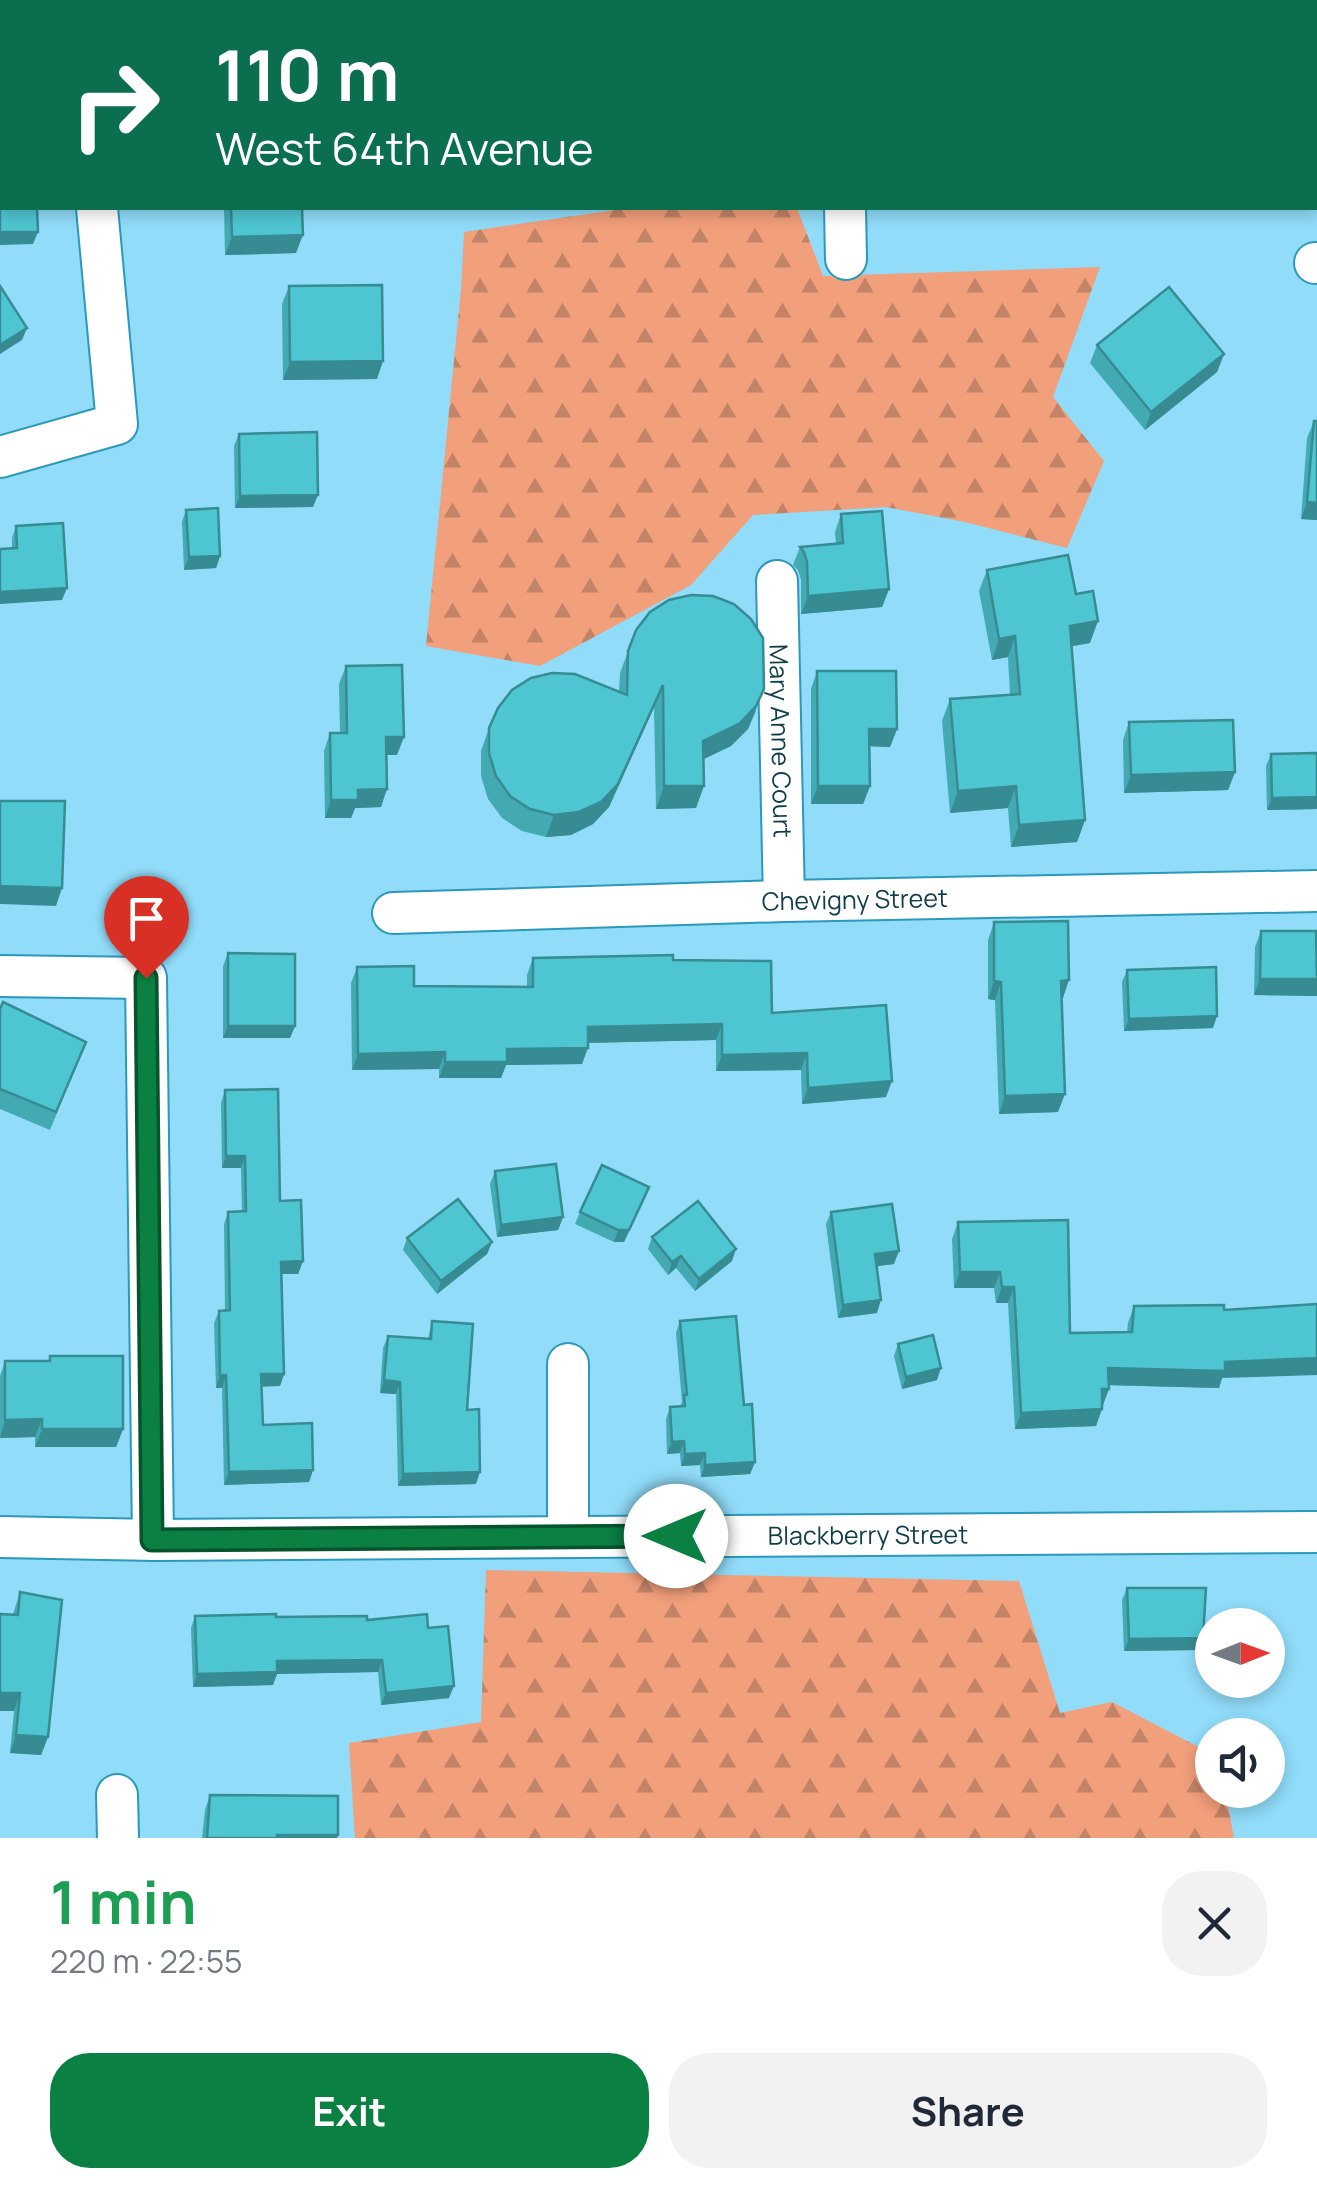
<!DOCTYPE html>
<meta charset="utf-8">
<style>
:root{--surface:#fff;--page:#f2f2f3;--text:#1f2937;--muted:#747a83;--accent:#0b8043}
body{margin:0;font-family:Manrope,sans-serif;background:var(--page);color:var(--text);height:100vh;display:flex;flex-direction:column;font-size:38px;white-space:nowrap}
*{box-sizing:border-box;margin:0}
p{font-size:32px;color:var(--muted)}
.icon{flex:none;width:55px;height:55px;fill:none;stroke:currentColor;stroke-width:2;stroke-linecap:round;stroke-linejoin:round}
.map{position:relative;height:1838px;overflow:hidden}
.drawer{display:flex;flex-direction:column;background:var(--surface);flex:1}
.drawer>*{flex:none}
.top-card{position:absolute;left:0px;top:0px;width:1318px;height:210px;box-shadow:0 5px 15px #0003;background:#0b6e4f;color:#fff;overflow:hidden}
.needle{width:65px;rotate:89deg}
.buttons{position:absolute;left:1195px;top:1608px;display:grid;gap:20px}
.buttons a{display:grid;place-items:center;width:90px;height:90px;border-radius:50%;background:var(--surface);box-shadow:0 5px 15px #0003;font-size:50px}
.pin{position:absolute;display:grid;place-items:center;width:85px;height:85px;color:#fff;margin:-102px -42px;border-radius:50% 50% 50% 0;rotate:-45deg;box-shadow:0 0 10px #0007}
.pin .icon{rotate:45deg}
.me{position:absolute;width:110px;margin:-55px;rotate:270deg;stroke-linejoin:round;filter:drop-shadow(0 0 8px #0008)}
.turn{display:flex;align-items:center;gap:35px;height:210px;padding:0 50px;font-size:45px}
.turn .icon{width:130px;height:130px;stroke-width:2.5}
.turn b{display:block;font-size:70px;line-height:85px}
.round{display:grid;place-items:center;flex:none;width:105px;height:105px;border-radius:40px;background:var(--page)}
.headline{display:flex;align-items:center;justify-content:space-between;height:170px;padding:0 50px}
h1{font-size:60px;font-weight:700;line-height:75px;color:#1e9e55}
.cta{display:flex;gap:20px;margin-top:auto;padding:20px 50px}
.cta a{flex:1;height:115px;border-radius:40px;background:var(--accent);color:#fff;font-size:40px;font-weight:700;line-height:115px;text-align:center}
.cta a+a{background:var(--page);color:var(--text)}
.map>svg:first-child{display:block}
</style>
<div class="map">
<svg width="1317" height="1838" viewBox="0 0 1317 1838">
<defs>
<pattern id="forest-firs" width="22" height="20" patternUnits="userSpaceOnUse" patternTransform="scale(2.5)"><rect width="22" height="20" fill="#f29f7b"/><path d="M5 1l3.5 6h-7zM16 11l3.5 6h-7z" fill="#c38367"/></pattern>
</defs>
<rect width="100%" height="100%" fill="#90dcf9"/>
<!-- forest -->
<g fill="url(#forest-firs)">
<polygon points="629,208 797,208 823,276 1100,267 1053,397 1104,461 1067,548 965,522 886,507 753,515 691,585 540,666 426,646 461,289 464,232"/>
<polygon points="486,1570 1019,1581 1060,1713 1112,1702 1212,1754 1212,1790 1225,1790 1234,1838 355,1838 349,1743 481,1722"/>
</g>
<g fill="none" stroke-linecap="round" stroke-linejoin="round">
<!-- minor casing -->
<g stroke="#2c98ba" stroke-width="44">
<g id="minor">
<polyline points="840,0 840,2"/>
<polyline points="113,2 115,0"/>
<polyline points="0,58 2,57"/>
<polyline points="845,208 846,259"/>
<polyline points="1315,263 1317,263"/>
<polyline points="0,457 117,424 97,208"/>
<path id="s1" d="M777 581 784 901"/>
<path id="s2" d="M393 913 784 901 1317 891"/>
<polyline points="0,976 146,978 153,1540"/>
<path id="s3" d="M0 1537 156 1540 1317 1532"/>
<polyline points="568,1537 568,1364"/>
<polyline points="117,1795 118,1838"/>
</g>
</g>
<!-- minor -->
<use href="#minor" stroke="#fff" stroke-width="40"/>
</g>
<!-- wall -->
<g fill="#43aab4">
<polygon points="224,208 302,208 296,253 225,255"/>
<polygon points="289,286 377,379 283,380 282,304"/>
<polygon points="1097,345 1224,354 1217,372 1145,430 1090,363"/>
<polygon points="1314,421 1317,520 1301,519 1307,438"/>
<polygon points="239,434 313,507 235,508 234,446"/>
<polygon points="186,510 220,556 216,568 184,570 182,522"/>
<polygon points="841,514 889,589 882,607 801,614 801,580 798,570 793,565 800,547 836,544 835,532"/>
<polygon points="16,526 62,600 12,548 12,538"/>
<polygon points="987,570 1076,594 1090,643 1071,646 1085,820 1077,842 1011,847 1008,808 950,813 942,721 950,699 1010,695 1008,657 992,660 979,591"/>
<polygon points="636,630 756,711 748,729 731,746 704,759 696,808 656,809 654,707 609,807 593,824 571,835 546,837 522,831 502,818 488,799 481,776 481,751 489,728 619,692 620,673"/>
<polygon points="346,666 397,755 387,755 381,807 355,808 351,818 325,818 324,751 330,733 340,733 339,684"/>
<polygon points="817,671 897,729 890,747 869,746 870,786 863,804 811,804 811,689"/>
<polygon points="1129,722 1235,772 1228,790 1124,793 1123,740"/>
<polygon points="1317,753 1317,809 1267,810 1266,766 1271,754"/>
<polygon points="994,922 1063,998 1061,998 1058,1112 999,1114 995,1000 988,999 988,940"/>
<polygon points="1261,931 1317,953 1317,996 1254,995 1255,947"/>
<polygon points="228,953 295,1026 290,1038 223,1038 223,966"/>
<polygon points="533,958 673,960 772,1013 886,1097 802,1104 801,1070 716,1071 716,1040 588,1043 582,1064 506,1065 501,1078 439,1078 439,1069 352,1070 351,983 357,967 414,986 527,987 527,975"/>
<polygon points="1127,970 1213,1028 1124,1031 1122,982"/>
<polygon points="0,1009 86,1042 50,1130 0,1109"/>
<polygon points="225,1090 280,1201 303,1261 298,1274 282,1274 284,1374 280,1386 261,1386 263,1425 313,1470 309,1482 224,1485 222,1388 216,1388 214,1323 219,1311 225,1310 224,1224 228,1212 242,1212 241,1168 222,1168 221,1103"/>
<polygon points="495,1171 563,1217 558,1230 497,1237 490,1184"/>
<polygon points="644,1200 624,1242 614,1242 575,1224 580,1212"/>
<polygon points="831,1212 894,1264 877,1266 877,1313 838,1318 826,1224"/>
<polygon points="958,1222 1070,1333 1127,1332 1128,1323 1134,1306 1222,1378 1219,1388 1109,1385 1096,1426 1015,1429 1008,1303 996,1303 994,1288 954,1288 952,1239"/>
<polygon points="652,1237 732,1261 695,1291 676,1268 668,1275 648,1249"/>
<polygon points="407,1238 492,1242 487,1254 437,1294 403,1250"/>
<polygon points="432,1321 467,1410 476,1484 398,1486 396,1394 380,1393 383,1348 388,1336 428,1339"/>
<polygon points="680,1321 744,1405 755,1462 750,1474 701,1477 700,1465 681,1466 680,1453 667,1454 666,1419 670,1407 680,1406 682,1402 676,1333"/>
<polygon points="898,1344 937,1380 902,1389 894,1356"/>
<polygon points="50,1356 123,1429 116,1447 35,1447 35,1437 0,1438 0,1376 5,1361 48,1361"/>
<polygon points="1127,1588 1199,1650 1124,1651 1122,1600"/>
<polygon points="20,1592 48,1737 41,1755 10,1753 14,1711 0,1711 0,1614 13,1614"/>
<polygon points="195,1616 367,1620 428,1628 449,1698 381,1705 378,1672 277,1674 273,1685 193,1687 191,1628"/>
<polygon points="210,1795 337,1838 202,1838 205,1810"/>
</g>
<!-- shaded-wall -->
<g fill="#378b92">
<polygon points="1315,141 1317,141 1317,158 1315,159"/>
<polygon points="0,232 38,232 33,244 0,245"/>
<polygon points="303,235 296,253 225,255 232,237"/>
<polygon points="27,328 22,340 0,354 0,345"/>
<polygon points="1224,354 1217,372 1145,430 1151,412"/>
<polygon points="383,361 377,379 283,380 290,362"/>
<polygon points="318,495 313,507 235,508 240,496"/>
<polygon points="1307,502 1317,503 1317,520 1301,519"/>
<polygon points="220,556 216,568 184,570 189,557"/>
<polygon points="67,588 62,600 0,604 0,592"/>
<polygon points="889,589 882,607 801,614 808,596"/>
<polygon points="1098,621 1090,643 1062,648 1070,626"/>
<polygon points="1015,636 1008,657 992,660 999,639"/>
<polygon points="663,685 654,707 609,807 593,824 571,835 546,837 554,815"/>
<polygon points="764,689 748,729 731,746 695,763 703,741"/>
<polygon points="869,729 897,729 890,747 863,746"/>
<polygon points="386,737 404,737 397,755 380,755"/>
<polygon points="1235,772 1228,790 1124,793 1131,775"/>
<polygon points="664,786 704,786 696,808 656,809"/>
<polygon points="818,786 870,786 863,804 811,804"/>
<polygon points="1016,786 1008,808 950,813 958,791"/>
<polygon points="387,789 381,807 355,808 351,818 325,818 331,800 358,790"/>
<polygon points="1317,797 1317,809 1267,810 1272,798"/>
<polygon points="1085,820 1077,842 1011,847 1019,825"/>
<polygon points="0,886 62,888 56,906 0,904"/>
<polygon points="1260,979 1317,979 1317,996 1254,995"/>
<polygon points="1069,980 1063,998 1054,999 1061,981"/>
<polygon points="994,981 1001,982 995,1000 988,999"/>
<polygon points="1217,1016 1213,1028 1124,1031 1129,1019"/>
<polygon points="722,1024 716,1040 582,1043 588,1027"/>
<polygon points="228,1026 295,1026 290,1038 223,1038"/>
<polygon points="588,1048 582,1064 506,1065 501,1078 439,1078 445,1062 507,1049"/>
<polygon points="445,1052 439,1069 352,1070 358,1054"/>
<polygon points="807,1053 801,1070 716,1071 722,1055"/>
<polygon points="892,1081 886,1097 802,1104 808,1088"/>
<polygon points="1065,1094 1058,1112 999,1114 1005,1096"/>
<polygon points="226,1156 245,1156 241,1168 222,1168"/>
<polygon points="649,1187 624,1242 614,1242 618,1230"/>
<polygon points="563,1217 558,1230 497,1237 501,1225"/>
<polygon points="492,1242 487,1254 437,1294 441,1281"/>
<polygon points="736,1249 732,1261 695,1291 699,1279"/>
<polygon points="899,1251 894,1264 871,1267 875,1254"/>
<polygon points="681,1256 676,1268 668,1275 672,1262"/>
<polygon points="303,1261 298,1274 277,1274 281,1262"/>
<polygon points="960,1272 1000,1272 994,1288 954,1288"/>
<polygon points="1002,1287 1014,1287 1008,1303 996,1303"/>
<polygon points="881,1300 877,1313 838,1318 843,1305"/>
<polygon points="1317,1358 1317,1375 1222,1378 1219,1388 1102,1385 1108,1368"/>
<polygon points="941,1368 937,1380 902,1389 906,1377"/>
<polygon points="261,1374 284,1374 280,1386 256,1387"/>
<polygon points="220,1375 226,1375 222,1388 216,1388"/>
<polygon points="384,1380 400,1382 396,1394 380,1393"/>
<polygon points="1102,1389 1109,1389 1103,1405 1096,1405"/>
<polygon points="1102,1409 1096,1426 1015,1429 1021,1413"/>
<polygon points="42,1419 35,1437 0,1438 5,1420"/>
<polygon points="42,1429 123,1429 116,1447 35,1447"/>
<polygon points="684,1441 680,1453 667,1454 672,1442"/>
<polygon points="705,1453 700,1465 681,1466 685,1454"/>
<polygon points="755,1462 750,1474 701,1477 705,1465"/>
<polygon points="313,1470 309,1482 224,1485 229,1472"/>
<polygon points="480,1472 476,1484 398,1486 403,1474"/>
<polygon points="1203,1638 1199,1650 1124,1651 1129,1639"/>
<polygon points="382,1660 378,1672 277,1674 273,1685 193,1687 197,1674 277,1661"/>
<polygon points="454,1686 449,1698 381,1705 386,1693"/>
<polygon points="0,1693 20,1693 14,1711 0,1711"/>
<polygon points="16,1735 48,1737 41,1755 10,1753"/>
<polygon points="277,1835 338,1835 337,1838 276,1838"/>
</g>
<!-- building -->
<g fill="#4ec6d1" stroke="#378b92" stroke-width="2.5">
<rect x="926" y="0" width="76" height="2"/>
<rect x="1315" y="84" width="2" height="57"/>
<polygon points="0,163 2,163 2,208 37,208 38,232 0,232"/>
<polygon points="231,208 302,208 303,235 232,237"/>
<polygon points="382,285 383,361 290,362 289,286"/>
<polygon points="0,286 27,328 0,345"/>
<polygon points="1169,287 1224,354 1151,412 1097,345"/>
<polygon points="1314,421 1317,421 1317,503 1307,502"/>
<polygon points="317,432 318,495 240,496 239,434"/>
<polygon points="218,508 220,556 189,557 186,510"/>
<polygon points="882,511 889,589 808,596 807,562 804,552 800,547 843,543 841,514"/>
<polygon points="63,523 67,588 0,592 0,549 17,548 16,526"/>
<polygon points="1068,555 1076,594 1093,591 1098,621 1070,626 1085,820 1019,825 1016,786 958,791 950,699 1020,694 1015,636 999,639 987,570"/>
<polygon points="691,595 713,596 734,604 751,619 763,638 764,689 756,706 739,724 703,741 704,786 664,786 663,685 618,784 601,802 579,812 554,815 530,809 510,796 496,776 489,753 489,728 498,708 512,690 531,678 552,673 575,674 627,695 628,651 636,630 650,612 669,600"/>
<polygon points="402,665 404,737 386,737 387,789 358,790 358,800 331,800 330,733 347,733 346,666"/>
<polygon points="817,671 896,671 897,729 869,729 870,786 818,786"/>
<polygon points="1233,720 1235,772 1131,775 1129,722"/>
<polygon points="1317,753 1317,797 1272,798 1271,754"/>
<polygon points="0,801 65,801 62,888 0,886"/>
<polygon points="1068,921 1069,980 1061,981 1065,1094 1005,1096 1001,982 994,981 994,922"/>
<polygon points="1261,931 1316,931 1317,979 1260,979"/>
<polygon points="228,953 295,954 295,1026 228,1026"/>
<polygon points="673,955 673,960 771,961 772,1013 886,1005 892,1081 808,1088 807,1053 722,1055 722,1024 588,1027 588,1048 507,1049 507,1062 445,1062 445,1052 358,1054 357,967 414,966 414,986 533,987 533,958"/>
<polygon points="1216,967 1217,1016 1129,1019 1127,970"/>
<polygon points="3,1002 86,1042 56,1112 0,1089 0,1009"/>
<polygon points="278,1089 280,1201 301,1200 303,1261 281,1262 284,1374 261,1374 263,1425 312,1423 313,1470 229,1472 226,1375 220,1375 219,1311 230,1310 228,1212 246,1211 245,1156 226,1156 225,1090"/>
<polygon points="556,1164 563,1217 501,1225 495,1171"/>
<polygon points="602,1165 649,1187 629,1230 618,1230 580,1212"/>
<polygon points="458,1199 492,1242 441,1281 407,1238"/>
<polygon points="698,1201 736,1249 699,1279 681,1256 672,1262 652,1237"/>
<polygon points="892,1204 899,1251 875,1254 881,1300 843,1305 831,1212"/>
<polygon points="1068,1220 1070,1333 1132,1332 1134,1306 1224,1305 1224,1310 1317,1304 1317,1358 1225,1362 1225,1371 1108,1368 1109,1389 1102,1389 1102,1409 1021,1413 1014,1287 1002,1287 1000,1272 960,1272 958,1222"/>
<polygon points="736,1316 744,1405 752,1404 755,1462 705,1465 705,1453 685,1454 684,1441 672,1442 670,1407 685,1406 684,1395 687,1395 680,1321"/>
<polygon points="432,1321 473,1324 467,1410 479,1409 480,1472 403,1474 400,1382 384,1380 388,1336 431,1339"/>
<polygon points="933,1335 941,1368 906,1377 898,1344"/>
<polygon points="50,1356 123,1356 123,1429 42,1429 42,1419 5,1420 5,1361 50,1361"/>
<polygon points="1127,1588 1206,1588 1203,1638 1129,1639"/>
<polygon points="20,1592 62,1600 48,1737 16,1735 20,1693 0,1693 0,1614 18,1615"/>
<polygon points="276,1614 276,1617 367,1616 367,1620 427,1614 428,1628 448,1626 454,1686 386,1693 382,1660 277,1661 277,1672 197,1674 195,1616"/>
<polygon points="210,1795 338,1796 338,1835 277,1835 277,1838 207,1838"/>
</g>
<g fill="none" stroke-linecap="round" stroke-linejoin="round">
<!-- route casing -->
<g stroke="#07532c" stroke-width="25">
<polyline id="route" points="146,978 152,1540 676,1536"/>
</g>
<!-- route -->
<use href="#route" stroke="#0b8043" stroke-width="18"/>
</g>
<g text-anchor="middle" stroke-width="9" stroke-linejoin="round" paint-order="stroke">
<!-- street labels -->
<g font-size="25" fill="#123e4c" stroke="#e2f4fb">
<text dy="9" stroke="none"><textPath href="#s1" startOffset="160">Mary Anne Court</textPath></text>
<text dy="9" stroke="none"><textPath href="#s2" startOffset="462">Chevigny Street</textPath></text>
<text dy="9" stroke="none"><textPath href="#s3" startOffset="868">Blackberry Street</textPath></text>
</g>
</g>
</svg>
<div class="buttons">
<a><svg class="needle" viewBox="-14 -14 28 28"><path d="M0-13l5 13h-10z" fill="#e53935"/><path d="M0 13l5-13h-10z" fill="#747a83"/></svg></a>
<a><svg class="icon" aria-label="sound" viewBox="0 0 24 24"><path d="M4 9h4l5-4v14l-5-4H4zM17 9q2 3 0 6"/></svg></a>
</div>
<div class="pin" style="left:146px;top:978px;background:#d93025"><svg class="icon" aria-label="arrive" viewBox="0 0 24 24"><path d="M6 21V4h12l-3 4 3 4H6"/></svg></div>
<svg class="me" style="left:676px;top:1536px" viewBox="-20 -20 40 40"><circle r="19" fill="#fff"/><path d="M0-13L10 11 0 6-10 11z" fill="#0b8043"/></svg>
<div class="top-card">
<div class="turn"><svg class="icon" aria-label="right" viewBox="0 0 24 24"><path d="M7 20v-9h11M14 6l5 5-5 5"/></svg><div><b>110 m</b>West 64th Avenue</div></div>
</div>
</div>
<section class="drawer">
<div class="headline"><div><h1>1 min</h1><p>220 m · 22:55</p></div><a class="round"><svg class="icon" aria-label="close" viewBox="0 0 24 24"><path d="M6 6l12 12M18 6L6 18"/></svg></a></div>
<div class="cta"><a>Exit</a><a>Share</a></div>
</section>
